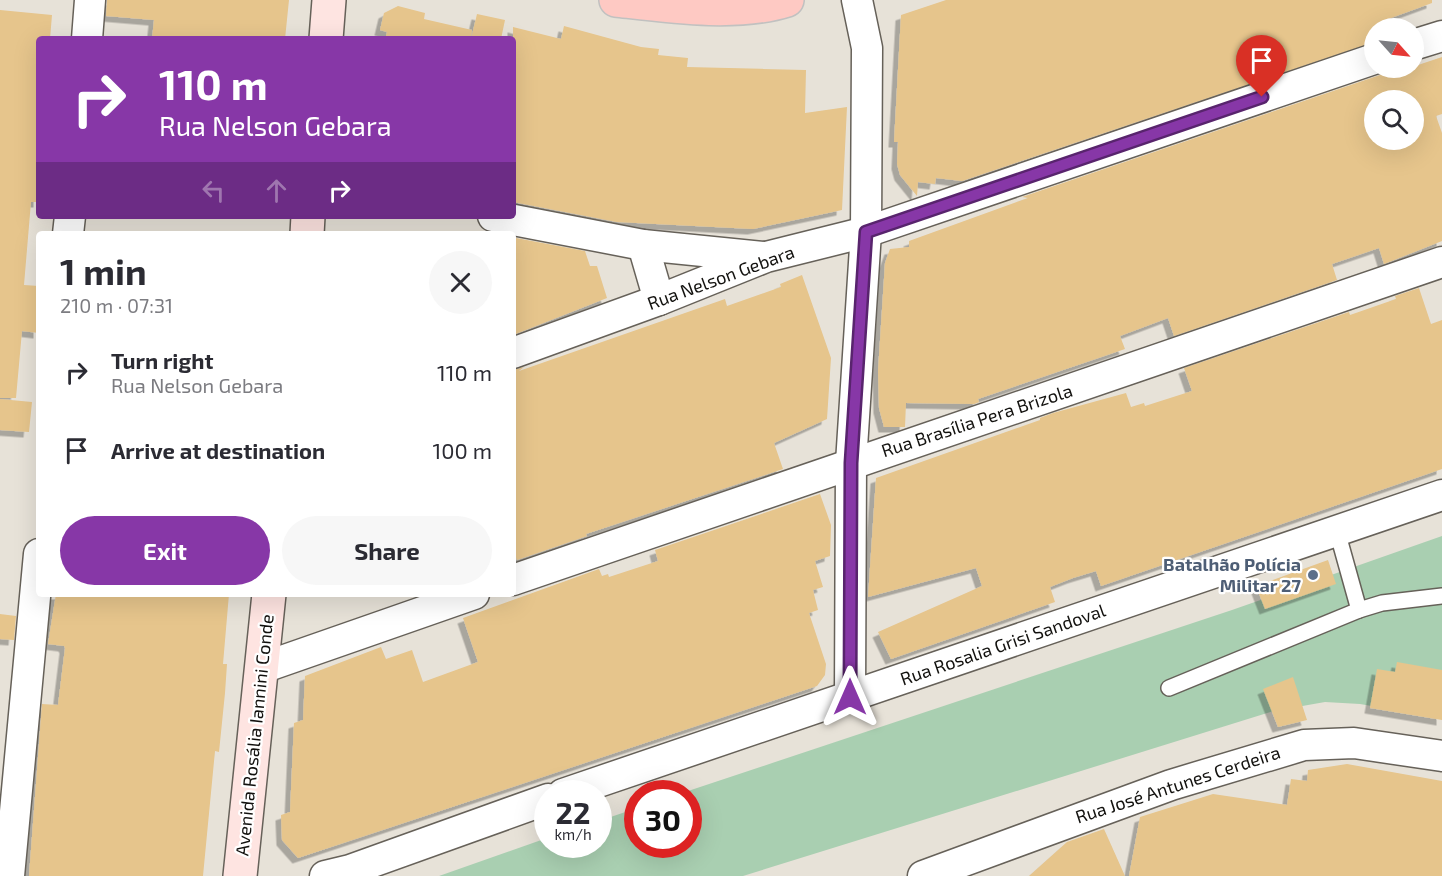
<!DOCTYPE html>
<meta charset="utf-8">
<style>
:root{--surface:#fff;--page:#f7f7f7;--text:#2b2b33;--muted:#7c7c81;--accent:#8737a7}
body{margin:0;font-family:"Exo 2",sans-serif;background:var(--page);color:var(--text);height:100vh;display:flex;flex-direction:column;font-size:22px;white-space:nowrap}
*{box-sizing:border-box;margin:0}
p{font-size:20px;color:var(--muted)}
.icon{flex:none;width:33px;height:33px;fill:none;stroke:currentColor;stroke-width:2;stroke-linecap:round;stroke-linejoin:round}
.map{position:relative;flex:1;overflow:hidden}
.side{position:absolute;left:36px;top:231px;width:480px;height:366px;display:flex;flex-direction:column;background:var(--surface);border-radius:6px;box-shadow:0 6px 24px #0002}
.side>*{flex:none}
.guide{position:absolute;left:36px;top:36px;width:480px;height:183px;border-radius:6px;box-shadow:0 6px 24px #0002;background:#8737a7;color:#fff;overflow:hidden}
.needle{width:39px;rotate:117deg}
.fabs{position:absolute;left:1364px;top:18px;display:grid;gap:12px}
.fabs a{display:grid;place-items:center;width:60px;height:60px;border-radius:50%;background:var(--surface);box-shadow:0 6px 24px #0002;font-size:30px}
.speed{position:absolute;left:534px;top:780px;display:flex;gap:12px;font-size:30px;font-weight:700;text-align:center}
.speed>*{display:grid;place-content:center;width:78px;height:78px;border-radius:50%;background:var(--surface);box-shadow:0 6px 24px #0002;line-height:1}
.speed small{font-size:15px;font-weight:400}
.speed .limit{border:9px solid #d22;background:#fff;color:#111}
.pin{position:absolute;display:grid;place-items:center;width:51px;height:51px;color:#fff;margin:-62px -26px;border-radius:50% 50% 50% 0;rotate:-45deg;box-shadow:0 0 6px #0007}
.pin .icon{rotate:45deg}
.me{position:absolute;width:66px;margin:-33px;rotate:0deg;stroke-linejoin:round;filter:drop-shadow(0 0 4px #0008)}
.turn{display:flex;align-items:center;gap:21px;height:126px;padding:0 24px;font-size:27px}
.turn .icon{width:78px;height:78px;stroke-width:2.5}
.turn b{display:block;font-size:42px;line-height:51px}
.lanes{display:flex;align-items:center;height:57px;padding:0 24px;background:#0003;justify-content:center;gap:30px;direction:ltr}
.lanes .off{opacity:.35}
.round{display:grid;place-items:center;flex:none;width:63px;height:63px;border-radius:32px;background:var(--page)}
.summary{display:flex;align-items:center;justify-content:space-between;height:102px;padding:0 24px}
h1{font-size:36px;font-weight:700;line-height:45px}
.primary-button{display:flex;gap:12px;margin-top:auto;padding:12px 24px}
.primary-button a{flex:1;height:69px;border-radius:36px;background:var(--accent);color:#fff;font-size:24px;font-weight:700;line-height:69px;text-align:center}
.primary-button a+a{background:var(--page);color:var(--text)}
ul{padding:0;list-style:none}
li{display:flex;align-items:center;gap:18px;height:78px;padding:0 24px}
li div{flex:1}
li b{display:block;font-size:22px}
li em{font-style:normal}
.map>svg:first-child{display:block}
</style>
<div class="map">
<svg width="1442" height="876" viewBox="0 0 1442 876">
<defs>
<filter id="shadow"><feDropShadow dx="-5.5" dy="5.5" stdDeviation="0" flood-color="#0004"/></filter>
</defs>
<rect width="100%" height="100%" fill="#e7e2d8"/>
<!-- green -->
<polygon fill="#a9cfb1" points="1442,536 1442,718 1360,704 1325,702 1274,711 743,876 439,876 547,838 548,844 598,844 599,821 637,808 638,844 688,844 688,794 682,793 1232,610"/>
<!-- building -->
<g fill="#e6c58c" fill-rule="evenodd" filter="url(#shadow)">
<polygon points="107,0 289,0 285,39 152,39 154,20 106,16"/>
<polygon points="946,0 1432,0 1432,3 1380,22 1382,28 1374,28 1374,42 962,181 936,178 935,184 918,182 917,196 900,175 897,164 898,142 894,142 901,15"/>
<polygon points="398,6 425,13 424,19 472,30 471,39 477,14 505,20 501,39 385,39 387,32 380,30 384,13"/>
<polygon points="0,10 52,15 50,39 39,39 39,202 31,202 24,285 39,286 39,333 22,331 16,398 0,398"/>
<polygon points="564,26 641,47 659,49 658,55 688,58 687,67 806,70 805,113 847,107 842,210 753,229 617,222 513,202 513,27 561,39"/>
<path d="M1442 57V114L1436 116 1442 133V241L1384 264 1379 248 1332 264 1337 280 1174 336 1168 318 1120 336 1125 349 978 399 979 402 974 404 906 403 905 427H884L879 408 878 371 885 263 890 249 909 247V241L1028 198 1022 197 1380 75 1388 68H1396L1397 72ZM1374 100H1413V140H1374Z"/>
<polygon points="516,238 585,251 590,266 597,266 607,298 513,335"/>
<polygon points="802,275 831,358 827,419 774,443 783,469 586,534 587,536 517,560 513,549 513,370 524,367 519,371 725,299 727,306 781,287 780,284"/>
<polygon points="1419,288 1431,324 1442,320 1442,469 1101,586 1096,571 1073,578 1050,587 1055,602 891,659 878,632 982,586 976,568 868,597 876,478 1040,420 1040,418 1053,413 1126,393 1131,407 1144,403 1145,406 1192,391 1184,368 1349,312 1350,315 1396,299 1395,296"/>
<polygon points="0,399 32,402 29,432 0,430"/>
<polygon points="820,494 831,525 830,556 815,561 823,587 813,590 818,610 809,613 826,664 825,675 817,686 298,858 282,840 281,815 290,812 294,723 303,720 305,676 381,647 386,659 412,650 423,682 478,662 463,618 599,569 602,576 608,574 609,577 658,561 655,550"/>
<polygon points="1328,560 1336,584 1265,609 1256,586"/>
<polygon points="56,594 229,594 223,664 227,664 225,693 219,752 215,751 203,876 29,876 42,704 58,705 65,648 64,646 48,644"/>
<polygon points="0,614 16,616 14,640 0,639"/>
<polygon points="1397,662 1442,670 1442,720 1370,708 1377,669 1395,672"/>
<polygon points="1293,677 1307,720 1278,727 1263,689"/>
<polygon points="1347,764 1442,781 1442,876 1129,876 1140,817 1213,794 1287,805 1291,779 1307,781 1308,770"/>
<polygon points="1104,829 1125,876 1029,876 1067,842"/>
</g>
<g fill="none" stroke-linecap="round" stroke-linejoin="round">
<!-- lane casing -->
<g stroke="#666159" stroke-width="18">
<g id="lane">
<polyline points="1337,531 1359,610"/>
<polyline points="1169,688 1359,610 1382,603 1442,596"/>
</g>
</g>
<!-- street casing -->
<g stroke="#666159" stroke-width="33">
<g id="street">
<polyline points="87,39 90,0"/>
<polyline points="1413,45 1442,36"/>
<polyline points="493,216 643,245 763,257"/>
<polyline points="68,234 70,216"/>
<polyline points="643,245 659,300"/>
<polyline points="513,353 659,300 766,257 866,232 1374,59"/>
<polyline points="513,580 1442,262"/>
<polyline points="262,668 474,594"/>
<polyline points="850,697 851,463 866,232 867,48 857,0"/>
<polyline points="563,794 1442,495"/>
<polyline points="9,876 39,554"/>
<polyline points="325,876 350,870 548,799"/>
<polyline points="923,876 1171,785 1304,745 1354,743 1442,756"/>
</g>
</g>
<!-- secondary casing -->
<g stroke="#666159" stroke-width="36">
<g id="secondary">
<polyline points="326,39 329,0"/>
<polyline points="307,234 308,216"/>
<polyline points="240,876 269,594"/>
</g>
</g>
<!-- primary casing -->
<g stroke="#c1c1c0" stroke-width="36">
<path id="primary" d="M616 0C668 6 737 16 787 0"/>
</g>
<!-- lane -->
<use href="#lane" stroke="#fff" stroke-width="15"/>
<!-- street -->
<use href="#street" stroke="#fff" stroke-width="30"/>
<!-- secondary -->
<use href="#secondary" stroke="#fee4e1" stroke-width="33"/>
<!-- primary -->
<use href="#primary" stroke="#fec9c3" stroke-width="33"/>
</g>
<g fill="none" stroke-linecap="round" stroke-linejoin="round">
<!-- route casing -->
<g stroke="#58246d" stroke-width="15">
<polyline id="route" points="850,697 851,463 866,232 1262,97"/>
</g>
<!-- route -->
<use href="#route" stroke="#8737a7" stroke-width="10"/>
</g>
<!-- markers -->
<circle fill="#5c6f8a" stroke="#fff" stroke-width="2" cx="1313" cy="575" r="6"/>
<g text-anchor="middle" stroke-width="4.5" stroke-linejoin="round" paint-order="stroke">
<!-- street labels -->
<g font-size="18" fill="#12110e" stroke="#fff">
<text transform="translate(721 278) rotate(-20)" y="6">Rua Nelson Gebara</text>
<text transform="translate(977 421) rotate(-18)" y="6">Rua Brasília Pera Brizola</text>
<text transform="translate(1003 645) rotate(-19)" y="6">Rua Rosalia Grisi Sandoval</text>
<text transform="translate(255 735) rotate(-84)" y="6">Avenida Rosália Iannini Conde</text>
<text transform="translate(1178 785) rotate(-18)" y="6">Rua José Antunes Cerdeira</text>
</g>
<!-- service labels -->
<g font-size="18" font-weight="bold" fill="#4e5e75" stroke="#fff" text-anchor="end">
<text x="1301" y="571">Batalhão Polícia<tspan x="1301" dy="21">Militar 27</tspan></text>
</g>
</g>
</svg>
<div class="fabs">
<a><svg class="needle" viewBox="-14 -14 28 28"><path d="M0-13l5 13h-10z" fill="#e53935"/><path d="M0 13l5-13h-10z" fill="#7c7c81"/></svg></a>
<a><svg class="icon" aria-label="search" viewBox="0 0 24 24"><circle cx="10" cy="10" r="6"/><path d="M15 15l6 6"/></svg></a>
</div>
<div class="speed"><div>22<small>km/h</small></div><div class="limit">30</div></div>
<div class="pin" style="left:1262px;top:97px;background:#d93025"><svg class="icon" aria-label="arrive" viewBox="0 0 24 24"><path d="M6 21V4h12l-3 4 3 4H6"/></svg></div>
<svg class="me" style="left:850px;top:697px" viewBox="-20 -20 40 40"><path d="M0-17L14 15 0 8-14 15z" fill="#8737a7" stroke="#fff" stroke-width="4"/></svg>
<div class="guide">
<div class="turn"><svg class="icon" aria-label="right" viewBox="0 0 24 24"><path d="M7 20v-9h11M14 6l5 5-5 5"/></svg><div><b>110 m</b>Rua Nelson Gebara</div></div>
<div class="lanes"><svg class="icon off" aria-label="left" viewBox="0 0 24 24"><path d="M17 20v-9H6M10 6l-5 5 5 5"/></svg><svg class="icon off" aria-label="ahead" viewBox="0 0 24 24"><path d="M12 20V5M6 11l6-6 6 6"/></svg><svg class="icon" aria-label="right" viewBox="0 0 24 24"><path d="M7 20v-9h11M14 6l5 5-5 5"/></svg></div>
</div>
<section class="side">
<div class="summary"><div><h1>1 min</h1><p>210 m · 07:31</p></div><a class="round"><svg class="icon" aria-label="close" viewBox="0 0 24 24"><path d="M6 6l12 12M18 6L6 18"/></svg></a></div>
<ul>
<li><svg class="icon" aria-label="right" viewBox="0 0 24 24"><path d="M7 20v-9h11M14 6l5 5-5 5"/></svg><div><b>Turn right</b><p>Rua Nelson Gebara</p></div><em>110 m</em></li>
<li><svg class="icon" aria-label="arrive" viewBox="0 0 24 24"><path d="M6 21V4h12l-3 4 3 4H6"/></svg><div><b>Arrive at destination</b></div><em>100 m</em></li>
</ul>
<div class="primary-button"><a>Exit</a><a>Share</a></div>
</section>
</div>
